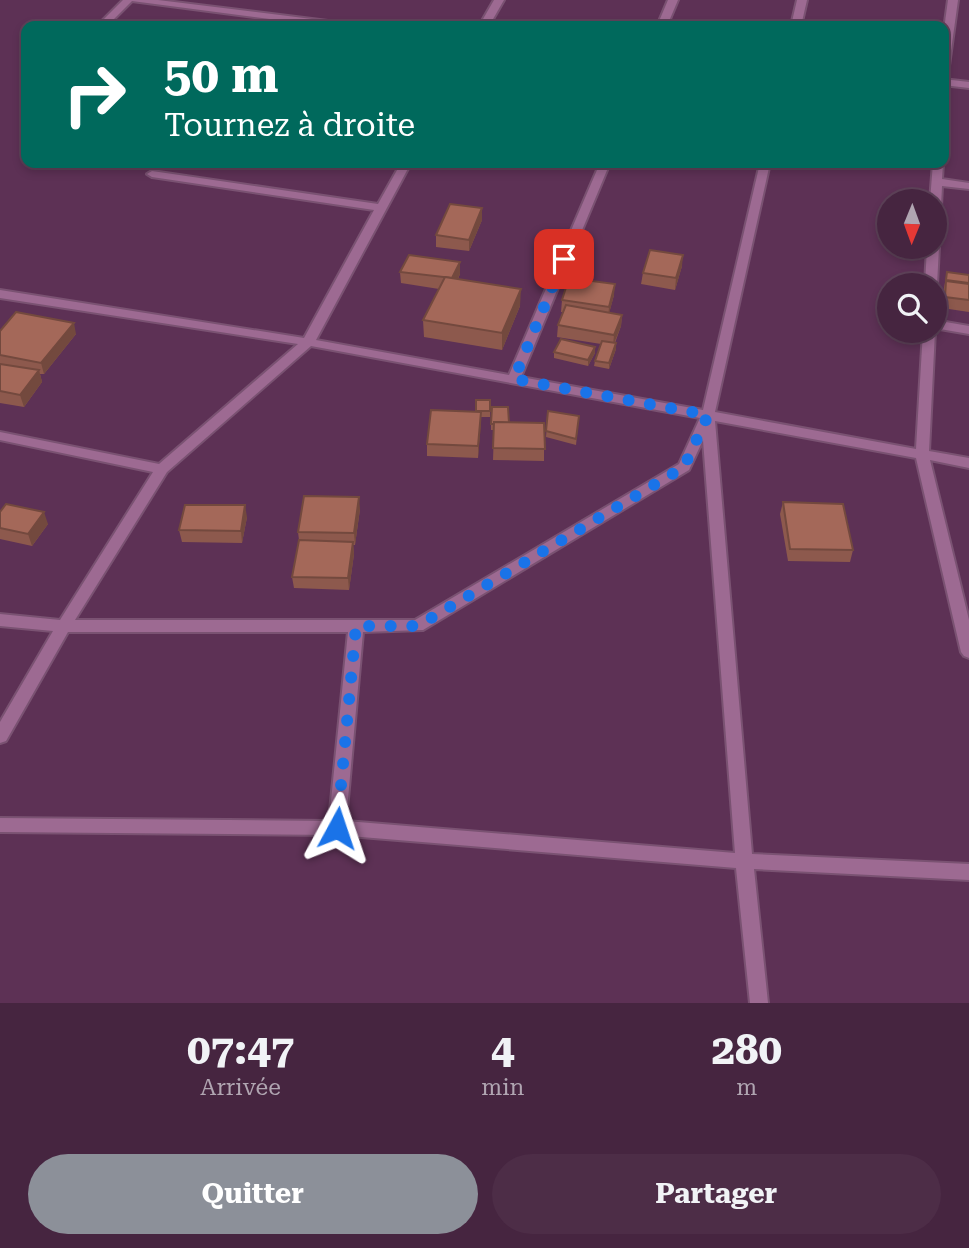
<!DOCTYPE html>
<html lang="fr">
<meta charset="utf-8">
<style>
:root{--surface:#462540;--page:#4d2d47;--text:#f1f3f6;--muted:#b0a5b1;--line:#5e4259;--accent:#8c9099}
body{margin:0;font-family:"Roboto Serif",serif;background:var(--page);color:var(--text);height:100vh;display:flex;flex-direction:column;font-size:26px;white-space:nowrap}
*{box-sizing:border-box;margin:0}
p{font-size:23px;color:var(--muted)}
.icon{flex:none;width:38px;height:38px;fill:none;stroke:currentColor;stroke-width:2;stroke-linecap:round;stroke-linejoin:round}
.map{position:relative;height:1003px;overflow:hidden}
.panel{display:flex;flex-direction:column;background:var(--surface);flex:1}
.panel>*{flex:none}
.hud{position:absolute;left:21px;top:21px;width:928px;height:147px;border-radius:14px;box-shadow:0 4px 10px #0003,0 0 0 2px var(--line);background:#00695c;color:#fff;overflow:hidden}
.needle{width:46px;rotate:181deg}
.fabs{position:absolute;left:877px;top:189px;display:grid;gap:14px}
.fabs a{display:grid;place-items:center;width:70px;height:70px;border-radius:50%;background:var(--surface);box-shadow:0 4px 10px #0003,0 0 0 2px var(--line);font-size:35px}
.pin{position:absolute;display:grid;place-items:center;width:60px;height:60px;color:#fff;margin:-30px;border-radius:14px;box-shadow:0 4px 10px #0006}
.me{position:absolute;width:77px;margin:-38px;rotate:5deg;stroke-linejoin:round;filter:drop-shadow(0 0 5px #0008)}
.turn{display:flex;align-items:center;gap:24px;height:147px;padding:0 28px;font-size:32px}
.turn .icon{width:91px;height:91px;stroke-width:2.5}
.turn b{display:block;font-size:49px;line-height:60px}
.eta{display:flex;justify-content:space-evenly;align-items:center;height:119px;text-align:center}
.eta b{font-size:42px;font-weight:700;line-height:49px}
.primary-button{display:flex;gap:14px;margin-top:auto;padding:14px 28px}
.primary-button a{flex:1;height:80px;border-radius:42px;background:var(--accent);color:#fff;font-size:28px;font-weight:700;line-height:80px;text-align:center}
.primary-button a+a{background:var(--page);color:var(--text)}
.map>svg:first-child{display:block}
</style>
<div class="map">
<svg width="969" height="1003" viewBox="0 0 969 1003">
<rect width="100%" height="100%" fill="#5d3155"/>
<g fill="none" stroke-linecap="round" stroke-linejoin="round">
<!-- minor casing -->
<g stroke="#7a5272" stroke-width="4">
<g id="minor">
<polygon points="123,0 158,0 344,23 349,26 324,26 132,1 107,26 97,26"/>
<polygon points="494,0 504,0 489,26 479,26"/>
<polygon points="668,0 678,0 667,26 657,26"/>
<polygon points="797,0 807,0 801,26 791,26"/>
<polygon points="948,0 958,0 948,73 943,76 943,37"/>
<polygon points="943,79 969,82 969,88 943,85"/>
<path d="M401 163H411L316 340 509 375 600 163H610L521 377 703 410 760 163H770L715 412 916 449 923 331H935L929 451 969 458V468L930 460 969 620V658L964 656 961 652 916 458 715 421 752 854 969 864V880L754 869 768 1003H750L736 868 337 835 0 832V818L329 821 348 632H68L6 741 0 743V722L53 631 0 626V614L60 620 153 472 0 440V432L159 464 298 344 0 298V290L304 338 374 210 152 177 147 174 152 171 378 204ZM311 346 700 418 679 464 415 620H75L167 472ZM703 440 735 853 346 821 363 632 423 630 689 470Z"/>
<polygon points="933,163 943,163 942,179 969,183 969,189 942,186 940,227 934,230 934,201 930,201"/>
<polygon points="934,244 939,247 937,285 934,288 934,285 925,285 927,247 934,247"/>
<polygon points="934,320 969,326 969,334 934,328"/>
</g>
</g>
<!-- minor -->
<use href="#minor" fill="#9d6a92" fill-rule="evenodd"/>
</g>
<!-- wall -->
<g fill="#8d594d">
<polygon points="482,220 469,251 436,247 436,235"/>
<polygon points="682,266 675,290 641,284 643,273"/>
<polygon points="400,272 460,274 458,279 520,306 502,350 424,337 423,320 439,289 401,283"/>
<polygon points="947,272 969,275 969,312 942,308 943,293"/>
<polygon points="614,295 609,313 622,315 621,326 615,343 616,349 609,369 594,366 595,361 601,344 557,337 558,325 563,312 561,312 562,300"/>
<polygon points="0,331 76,334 44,374 40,374 42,382 24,407 0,403"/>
<polygon points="595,347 595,353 588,366 554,358 554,352"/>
<polygon points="490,400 490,417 481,417 478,458 427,456 427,444 476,412"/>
<polygon points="548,411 579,416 576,445 546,437"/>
<polygon points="509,423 544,423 544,461 493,460 494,430 491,430 491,424"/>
<polygon points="783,502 853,550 850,562 788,561 780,514"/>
<polygon points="360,509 355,545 353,545 354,554 349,590 294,588 292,577 299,540 298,532"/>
<polygon points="0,512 48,524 32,546 0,539"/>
<polygon points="247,517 242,543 182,542 179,530"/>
</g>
<!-- shaded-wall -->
<g fill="#73493e">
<polygon points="482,208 482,220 469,251 469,240"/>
<polygon points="683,255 682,266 675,290 676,278"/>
<polygon points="460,262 460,274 452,291 452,279"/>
<polygon points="615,284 614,295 608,318 609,307"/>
<polygon points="521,289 520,306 502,350 502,333"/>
<polygon points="622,315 621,326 613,346 614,335"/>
<polygon points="74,323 76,334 44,374 41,363"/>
<polygon points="616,343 616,349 609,369 609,363"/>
<polygon points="595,347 595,353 588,366 588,360"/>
<polygon points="39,370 42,382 24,407 20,395"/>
<polygon points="481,412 481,424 478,458 478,446"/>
<polygon points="359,497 360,509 355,545 354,533"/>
<polygon points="245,505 247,517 242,543 241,531"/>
<polygon points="44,512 48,524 32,546 28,534"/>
<polygon points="353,542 354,554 349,590 348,578"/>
</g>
<!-- building -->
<g fill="#a46859" stroke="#73493e" stroke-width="2">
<polygon points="450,204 482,208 469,240 436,235"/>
<polygon points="650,250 683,255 676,278 643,273"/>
<polygon points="409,255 460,262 452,278 400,272"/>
<polygon points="947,272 969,275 969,283 946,280"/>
<polygon points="445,277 521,289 502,333 423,320"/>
<polygon points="569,278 615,284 609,307 562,300"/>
<polygon points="946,281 969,284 969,300 945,297"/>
<polygon points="566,305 622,315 614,335 558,325"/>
<polygon points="16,312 74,323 41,363 0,355 0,331"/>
<polygon points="561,339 595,347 588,360 554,352"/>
<polygon points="602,341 616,343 609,363 595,361"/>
<polygon points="0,364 39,370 20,395 0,391"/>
<rect x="476" y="400" width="14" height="11"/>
<polygon points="492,407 508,407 509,423 494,422 494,424 491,424"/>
<polygon points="431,410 481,412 478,446 427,444"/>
<polygon points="548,411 579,416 576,439 546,431"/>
<polygon points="494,422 544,423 545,449 493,448"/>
<polygon points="304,496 359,497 354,533 298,532"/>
<polygon points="783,502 843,504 853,550 790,549"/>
<polygon points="6,504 44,512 28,534 0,528 0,512"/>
<polygon points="185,505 245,505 241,531 179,530"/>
<polygon points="299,540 353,542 348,578 292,577"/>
</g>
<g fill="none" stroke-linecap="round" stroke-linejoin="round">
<!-- route -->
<polyline stroke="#1a73e8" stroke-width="12" stroke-dasharray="0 21.6" points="337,828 356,626 418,626 684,467 708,415 514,379 564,259"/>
</g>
</svg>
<div class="fabs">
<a><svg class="needle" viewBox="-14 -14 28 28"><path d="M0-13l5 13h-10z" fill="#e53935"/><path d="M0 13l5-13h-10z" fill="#b0a5b1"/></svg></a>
<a><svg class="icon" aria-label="search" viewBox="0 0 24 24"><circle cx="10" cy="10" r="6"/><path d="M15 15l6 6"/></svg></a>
</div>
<div class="pin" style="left:564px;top:259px;background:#d93025"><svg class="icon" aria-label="arrive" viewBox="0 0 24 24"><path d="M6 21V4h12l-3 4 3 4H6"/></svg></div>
<svg class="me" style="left:337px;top:828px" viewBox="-20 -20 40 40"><path d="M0-17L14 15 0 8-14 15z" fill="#1a73e8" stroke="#fff" stroke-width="4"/></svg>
<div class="hud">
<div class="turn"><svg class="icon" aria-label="right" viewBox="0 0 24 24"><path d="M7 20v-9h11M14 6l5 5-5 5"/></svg><div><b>50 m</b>Tournez à droite</div></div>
</div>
</div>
<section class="panel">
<div class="eta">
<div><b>07:47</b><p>Arrivée</p></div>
<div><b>4</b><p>min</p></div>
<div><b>280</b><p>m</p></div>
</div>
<div class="primary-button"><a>Quitter</a><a>Partager</a></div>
</section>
